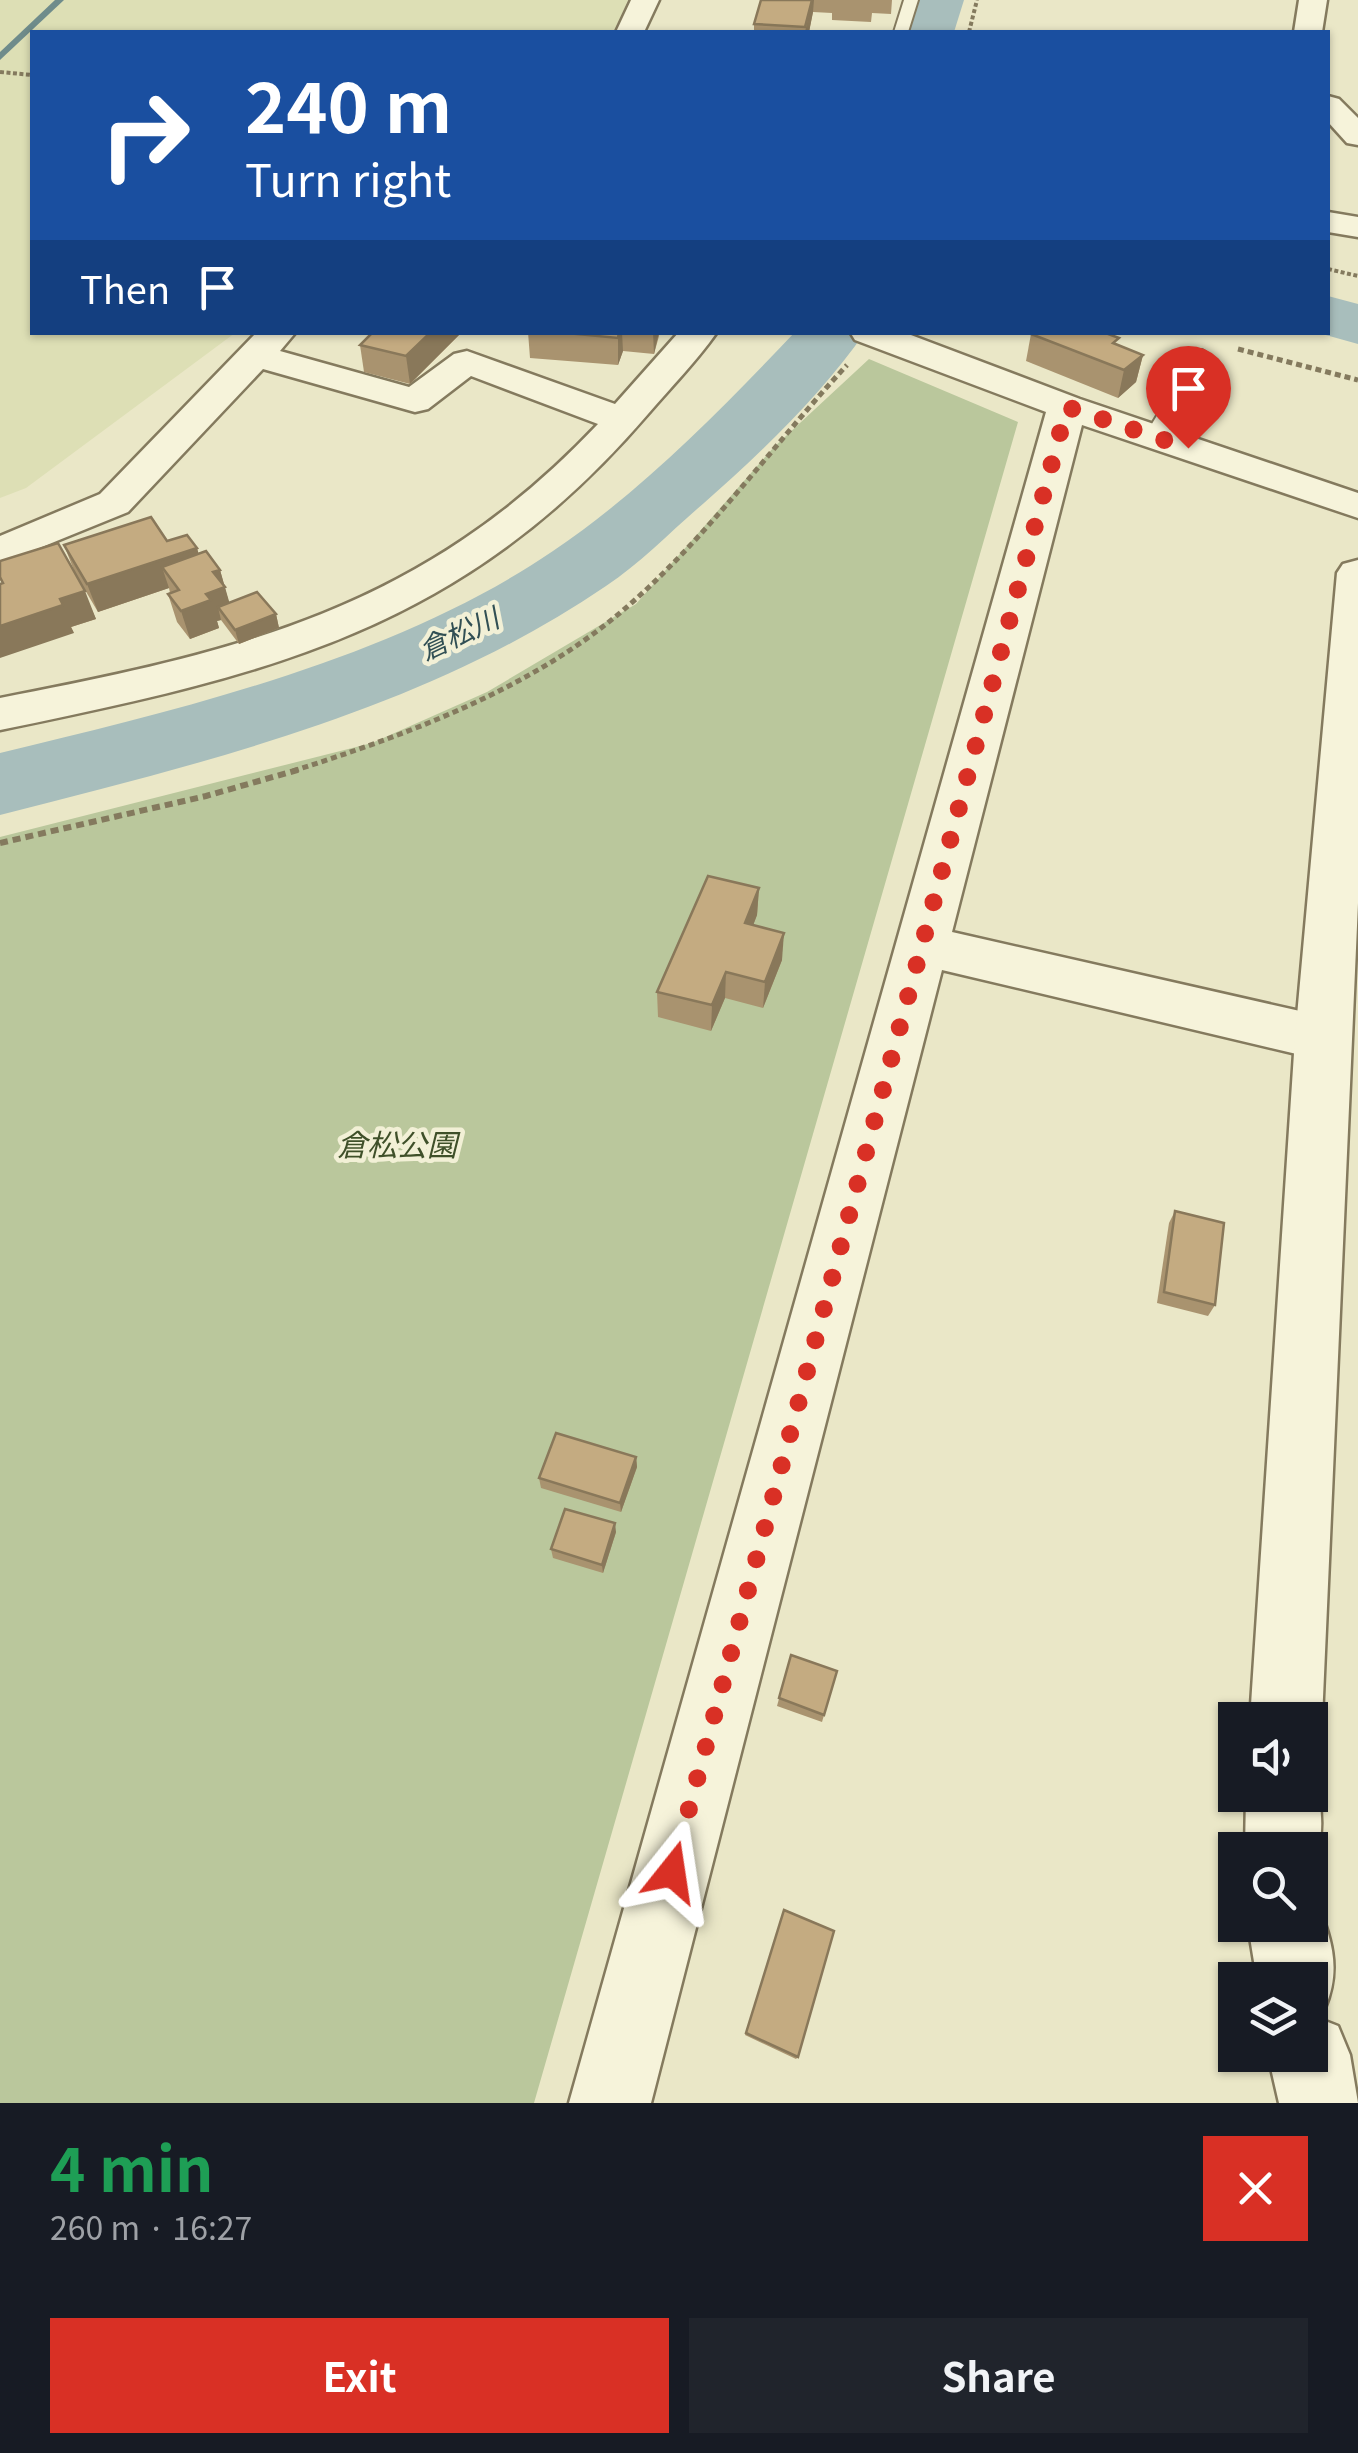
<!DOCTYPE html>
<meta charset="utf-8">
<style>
:root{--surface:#171b24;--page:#20242c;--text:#f1f3f6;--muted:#9ea1a6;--accent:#d93025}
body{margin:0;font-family:Georgia,"Noto Sans JP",serif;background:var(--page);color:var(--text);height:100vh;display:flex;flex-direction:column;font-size:38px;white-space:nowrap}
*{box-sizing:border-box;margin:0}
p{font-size:32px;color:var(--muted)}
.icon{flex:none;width:55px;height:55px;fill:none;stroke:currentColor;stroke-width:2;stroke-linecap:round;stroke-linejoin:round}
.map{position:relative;height:2103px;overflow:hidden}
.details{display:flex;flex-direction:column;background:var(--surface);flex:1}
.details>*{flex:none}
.guide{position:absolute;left:30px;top:30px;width:1300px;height:305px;border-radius:0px;box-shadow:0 2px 8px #0004;background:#1a4fa0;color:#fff;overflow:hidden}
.fabs{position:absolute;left:1218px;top:1702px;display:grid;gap:20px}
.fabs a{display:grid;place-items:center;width:110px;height:110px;border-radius:0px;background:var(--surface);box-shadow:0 2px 8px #0004;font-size:50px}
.pin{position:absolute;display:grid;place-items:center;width:85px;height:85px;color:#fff;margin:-102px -42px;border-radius:50% 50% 50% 0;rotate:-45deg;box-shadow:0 0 10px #0007}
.pin .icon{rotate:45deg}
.me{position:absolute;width:110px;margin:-55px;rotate:15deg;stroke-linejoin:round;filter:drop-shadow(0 0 8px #0008)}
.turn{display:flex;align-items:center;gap:35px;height:210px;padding:0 50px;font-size:45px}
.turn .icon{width:130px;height:130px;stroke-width:2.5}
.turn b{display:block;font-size:70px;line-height:85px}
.then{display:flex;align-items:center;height:95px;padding:0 50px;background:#0003;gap:20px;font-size:38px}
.round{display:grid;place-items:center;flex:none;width:105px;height:105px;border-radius:0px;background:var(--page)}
.overview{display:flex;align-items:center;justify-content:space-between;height:170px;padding:0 50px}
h1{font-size:60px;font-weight:700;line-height:75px;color:#1e9e55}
.button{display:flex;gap:20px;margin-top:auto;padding:20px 50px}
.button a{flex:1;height:115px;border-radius:0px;background:var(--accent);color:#fff;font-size:40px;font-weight:700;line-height:115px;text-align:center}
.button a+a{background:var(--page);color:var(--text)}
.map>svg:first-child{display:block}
</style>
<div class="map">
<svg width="1358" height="2103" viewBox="0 0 1358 2103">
<rect width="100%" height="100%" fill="#eae7c7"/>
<!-- farmland -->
<polygon fill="#dddfb5" points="0,0 628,0 614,32 32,32 32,332 235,333 26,488 0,498"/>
<!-- green -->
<polygon fill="#bac79c" points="869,359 1018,422 534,2103 0,2103 0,837 372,743 487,692 636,604 773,448"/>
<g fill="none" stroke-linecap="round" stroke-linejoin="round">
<!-- stream -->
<polygon fill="#6f8c8b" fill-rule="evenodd" points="55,0 64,0 0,60 0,52"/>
<!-- river -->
<g fill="#a8bebc" fill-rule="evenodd">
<polygon points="914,0 964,0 954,32 904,32"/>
<polygon points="1328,296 1358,304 1358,344 1315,332 1328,332"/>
<path d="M795 332H865C823 393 760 454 704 503 672 530 641 563 606 586 426 709 208 762 0 815V753C183 709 396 658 553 551 642 491 721 410 795 332Z"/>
</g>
<!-- service casing -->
<g stroke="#847a5e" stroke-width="4">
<g id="service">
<polygon points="904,0 918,0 908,32 894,32"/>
<polygon points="1202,350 1211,356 1164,437 1154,443 1147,441 1144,437 1193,356"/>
</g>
</g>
<!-- minor casing -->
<g stroke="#847a5e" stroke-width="5">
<g id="minor">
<polygon points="631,0 659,0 644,32 616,32"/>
<polygon points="1328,212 1358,217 1358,237 1328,232"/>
<path d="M257 332H296L280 351 409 387 454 354 467 351 615 404 679 332H717C697 361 671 387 648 414 462 631 268 675 0 730V698C242 651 422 610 598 424L471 376 428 409 415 412 263 369 128 512 0 564V536L100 494Z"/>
<polygon points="850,332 903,332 1080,399 1358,493 1358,518 1082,425 952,932 1322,1016 1341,1022 1349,1038 1341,1054 1322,1060 942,970 651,2103 569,2103 1046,412 855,340"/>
</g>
</g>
<!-- tertiary casing -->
<g stroke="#847a5e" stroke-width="5">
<g id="tertiary">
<polygon points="1299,0 1327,0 1322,32 1294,32"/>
<polygon points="1328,96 1339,99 1358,118 1358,145 1347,143 1328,122"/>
<polygon points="1358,560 1358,903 1322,1720 1310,1746 1310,1720 1250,1720 1295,1038 1337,573 1343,564"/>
<path d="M1310 1770C1325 1806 1325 1841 1310 1876V1850H1245L1246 1795H1310Z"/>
<path d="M1310 1896 1315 1897C1331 1938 1342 1967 1325 2008L1310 2014V1980H1257L1248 1925H1310Z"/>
<polygon points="1310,2015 1338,2026 1350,2055 1358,2103 1279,2103 1268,2055 1310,2055"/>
</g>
</g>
<!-- path-far2 -->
<g stroke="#847a5e" stroke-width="4" stroke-dasharray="4 2.5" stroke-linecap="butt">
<polyline points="969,32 977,0"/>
<polyline points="0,72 32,75"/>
<polyline points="1328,269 1358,276"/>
</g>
<!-- path-far1 -->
<g stroke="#847a5e" stroke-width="5" stroke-dasharray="6 4" stroke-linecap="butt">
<polyline points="1238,349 1358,380"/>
<path d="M293 771C406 735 529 690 621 612 706 540 771 447 847 365"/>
</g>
<!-- path -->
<polyline stroke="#847a5e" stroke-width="6" stroke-dasharray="8 5" stroke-linecap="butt" points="0,843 206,796 301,769"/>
<!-- service -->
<use href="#service" fill="#f6f3da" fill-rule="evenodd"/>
<!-- minor -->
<use href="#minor" fill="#f6f3da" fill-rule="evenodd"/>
<!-- tertiary -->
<use href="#tertiary" fill="#f6f3da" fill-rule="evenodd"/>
</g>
<!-- wall -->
<g fill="#a9936f">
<polygon points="761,0 892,0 891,14 872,13 871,22 832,20 832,13 813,12 809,32 754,32 754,24"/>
<polygon points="462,332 410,384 364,372 360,345"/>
<polygon points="528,332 659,332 659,336 654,354 623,351 618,365 530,358"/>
<polygon points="1031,334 1117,345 1143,355 1136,382 1118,398 1026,361"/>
<polygon points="167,541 197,548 198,553 220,570 229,603 276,614 279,628 239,644 221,620 217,621 219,628 190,639 177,622 168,594 170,593 169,588 98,612 75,573 96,619 71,627 74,633 2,583 0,580 0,561 75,573 64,545"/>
<polygon points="759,888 757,915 753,925 782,960 763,1008 725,998 711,1031 658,1017 657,992"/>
<polygon points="1175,1211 1215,1305 1208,1316 1157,1303 1169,1223"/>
<polygon points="636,1457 637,1467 621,1512 541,1488 539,1478"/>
<polygon points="616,1532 603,1573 553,1558 551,1549"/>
<polygon points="791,1655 837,1671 822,1722 777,1706"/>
<polygon points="784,1910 798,2057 796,2059 745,2035"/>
</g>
<!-- shaded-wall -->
<g fill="#89785a">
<polygon points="812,0 814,0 813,12 809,32 805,32"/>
<polygon points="431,332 462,332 410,384 406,356"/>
<polygon points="619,332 622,332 623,351 618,365 618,338"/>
<polygon points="653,332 659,332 654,354"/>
<polygon points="1143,355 1136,382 1118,398 1124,370"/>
<polygon points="197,548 205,576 162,567 169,588 98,612 87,584"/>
<polygon points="220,570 233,615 218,607 221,620 217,621 219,628 190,639 181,611 206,594 213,572"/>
<polygon points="85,591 96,619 71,627 74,633 0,658 0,626 60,599"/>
<polygon points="276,614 279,628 239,644 235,630"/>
<polygon points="759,888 757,915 744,950 745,923"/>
<polygon points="784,933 782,960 763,1008 765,982"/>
<polygon points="726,972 725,998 711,1031 712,1005"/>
<polygon points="636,1457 637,1467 621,1512 620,1503"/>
<polygon points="615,1523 616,1532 603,1573 602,1565"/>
</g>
<!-- building -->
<g fill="#c4ab81" stroke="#89785a" stroke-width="2.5">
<polygon points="761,0 812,0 805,27 754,24"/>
<polygon points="373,332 431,332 406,356 360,345"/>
<polygon points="556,332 619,332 618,338"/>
<polygon points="1033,332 1103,332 1119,338 1113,343 1143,355 1124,370 1031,334"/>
<polygon points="151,517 167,541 187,535 197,548 87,584 64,545"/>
<polygon points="58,543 85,591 60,599 63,605 0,626 0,584 3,583 0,577 0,561"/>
<polygon points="206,551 220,570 213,572 225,587 206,594 211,600 181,611 168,594 179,590 162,567"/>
<polygon points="257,592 276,614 235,630 218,607"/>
<polygon points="708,876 759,888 745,923 784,933 765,982 726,972 712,1005 657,992"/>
<polygon points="1175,1211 1224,1223 1215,1305 1164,1292"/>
<polygon points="556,1433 636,1457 620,1503 539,1478"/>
<polygon points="565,1509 615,1523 602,1565 551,1549"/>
<polygon points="791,1655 837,1671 824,1715 779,1698"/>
<polygon points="784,1910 834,1931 798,2057 746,2033"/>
</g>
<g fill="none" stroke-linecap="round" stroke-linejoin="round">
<!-- route -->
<polyline stroke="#d93025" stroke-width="18" stroke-dasharray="0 32.4" points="672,1872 1067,407 1188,448"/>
</g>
<g text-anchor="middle" stroke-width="9" stroke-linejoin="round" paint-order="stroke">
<!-- far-water labels -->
<g font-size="28" font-style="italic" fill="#314f54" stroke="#f2f0d6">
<text transform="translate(459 634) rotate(-25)" y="10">倉松川</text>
</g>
<!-- park labels -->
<g font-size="30" font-style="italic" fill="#3f5029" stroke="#f2f0d6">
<text x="397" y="1156">倉松公園</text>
</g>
</g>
</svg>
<div class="fabs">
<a><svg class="icon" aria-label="sound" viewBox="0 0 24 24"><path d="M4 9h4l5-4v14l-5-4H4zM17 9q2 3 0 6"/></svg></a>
<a><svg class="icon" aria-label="search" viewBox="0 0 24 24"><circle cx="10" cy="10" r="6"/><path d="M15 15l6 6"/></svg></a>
<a><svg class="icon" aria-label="layers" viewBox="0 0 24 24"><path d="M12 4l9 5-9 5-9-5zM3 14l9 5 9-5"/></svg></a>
</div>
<div class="pin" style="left:1188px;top:448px;background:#d93025"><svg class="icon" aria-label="arrive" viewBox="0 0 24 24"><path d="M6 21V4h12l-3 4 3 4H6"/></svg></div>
<svg class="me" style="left:672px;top:1872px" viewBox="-20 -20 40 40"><path d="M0-17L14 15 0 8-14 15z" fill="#d93025" stroke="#fff" stroke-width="4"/></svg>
<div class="guide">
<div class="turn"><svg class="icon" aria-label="right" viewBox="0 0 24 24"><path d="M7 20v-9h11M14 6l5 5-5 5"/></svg><div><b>240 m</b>Turn right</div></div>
<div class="then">Then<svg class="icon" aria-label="arrive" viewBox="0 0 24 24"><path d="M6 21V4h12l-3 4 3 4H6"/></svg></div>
</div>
</div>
<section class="details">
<div class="overview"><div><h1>4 min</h1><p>260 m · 16:27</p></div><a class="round" style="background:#d93025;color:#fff"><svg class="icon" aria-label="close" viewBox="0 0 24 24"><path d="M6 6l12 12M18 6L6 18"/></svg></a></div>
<div class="button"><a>Exit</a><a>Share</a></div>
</section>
